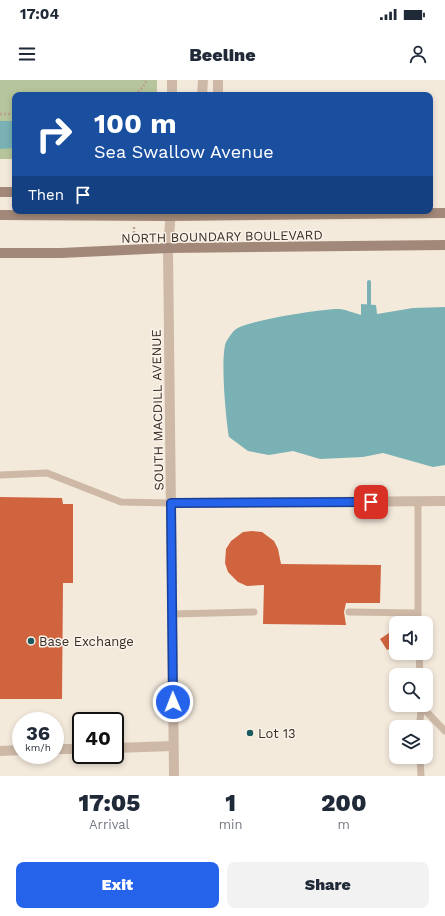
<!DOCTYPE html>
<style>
:root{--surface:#fff;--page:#f2f2f3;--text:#1f2937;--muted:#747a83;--accent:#2563eb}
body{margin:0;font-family:"Work Sans",sans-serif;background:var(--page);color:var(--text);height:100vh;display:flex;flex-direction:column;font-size:15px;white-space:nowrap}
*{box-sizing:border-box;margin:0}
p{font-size:13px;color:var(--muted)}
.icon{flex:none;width:22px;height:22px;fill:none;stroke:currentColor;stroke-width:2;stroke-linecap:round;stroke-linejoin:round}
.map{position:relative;height:696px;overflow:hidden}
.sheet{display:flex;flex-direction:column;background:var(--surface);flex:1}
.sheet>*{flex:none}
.guide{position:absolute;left:12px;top:12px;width:421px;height:122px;border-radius:8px;box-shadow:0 2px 6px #0003;background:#1a4fa0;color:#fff;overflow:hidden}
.buttons{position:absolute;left:389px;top:536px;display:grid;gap:8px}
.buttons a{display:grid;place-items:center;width:44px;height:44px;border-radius:8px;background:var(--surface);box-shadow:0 2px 6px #0003;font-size:20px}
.speed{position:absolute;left:12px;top:632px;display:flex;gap:8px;font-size:20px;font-weight:700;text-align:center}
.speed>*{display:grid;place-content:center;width:52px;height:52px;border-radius:50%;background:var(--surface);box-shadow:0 2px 6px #0003;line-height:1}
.speed small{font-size:10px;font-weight:400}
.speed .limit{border:2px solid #111;border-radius:6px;background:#fff;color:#111}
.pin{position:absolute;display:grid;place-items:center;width:34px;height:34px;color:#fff;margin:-17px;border-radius:8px;box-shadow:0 2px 6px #0006}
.me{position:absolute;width:44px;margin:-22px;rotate:359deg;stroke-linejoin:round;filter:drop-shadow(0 0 3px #0008)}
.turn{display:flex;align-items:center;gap:14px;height:84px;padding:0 16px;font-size:18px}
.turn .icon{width:52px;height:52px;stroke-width:2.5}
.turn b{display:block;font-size:28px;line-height:34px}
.then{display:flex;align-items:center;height:38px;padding:0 16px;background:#0003;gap:8px;font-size:15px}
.eta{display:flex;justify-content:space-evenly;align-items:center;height:68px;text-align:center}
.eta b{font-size:24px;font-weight:800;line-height:28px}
.action{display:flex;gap:8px;margin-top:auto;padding:8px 16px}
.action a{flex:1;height:46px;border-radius:8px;background:var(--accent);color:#fff;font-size:16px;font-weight:800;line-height:46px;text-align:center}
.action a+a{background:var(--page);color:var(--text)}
.status{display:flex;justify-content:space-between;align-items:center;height:28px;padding:0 20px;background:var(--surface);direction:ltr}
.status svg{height:11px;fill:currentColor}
header{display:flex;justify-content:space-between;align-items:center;height:52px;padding:0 16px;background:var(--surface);font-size:18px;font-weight:800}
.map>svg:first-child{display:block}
</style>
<div class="status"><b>17:04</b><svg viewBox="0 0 49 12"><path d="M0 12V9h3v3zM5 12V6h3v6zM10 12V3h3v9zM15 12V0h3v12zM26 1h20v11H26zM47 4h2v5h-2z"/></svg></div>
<header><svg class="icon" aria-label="menu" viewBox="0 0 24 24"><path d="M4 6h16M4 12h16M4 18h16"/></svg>Beeline<svg class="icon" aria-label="person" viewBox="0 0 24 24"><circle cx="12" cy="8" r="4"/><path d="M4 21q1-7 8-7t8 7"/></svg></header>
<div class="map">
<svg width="445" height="696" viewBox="0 0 445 696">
<rect width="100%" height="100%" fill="#f4eadc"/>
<!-- green -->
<polygon fill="#b6c59b" points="0,0 157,0 157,15 15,15 15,79 0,79"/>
<!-- water -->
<g fill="#79b1b4">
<polygon points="0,41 15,41 15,68 0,69"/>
<path d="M361 224 376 225 377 234 413 228 445 227V385L433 387 383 373 363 377 320 379 293 371 269 375 248 371 229 357C226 339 220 278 226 262 228 259 232 252 235 250 244 241 325 228 340 229 347 230 354 233 361 235Z"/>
</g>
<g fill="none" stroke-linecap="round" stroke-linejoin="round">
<!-- stream -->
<polyline stroke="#79b1b4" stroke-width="4" points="369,202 369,224"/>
</g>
<!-- building -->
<g fill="#d0643f">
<polygon points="0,417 62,418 63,424 73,424 73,503 63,503 62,619 0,619"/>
<polygon points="252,451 262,452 274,461 278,469 281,484 381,485 380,523 346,523 344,532 346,545 263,544 264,505 247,506 238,502 228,492 225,483 226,469 231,461 243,452"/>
<polygon points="392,551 396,559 396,565 387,570 380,559"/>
</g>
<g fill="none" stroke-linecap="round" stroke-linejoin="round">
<!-- path -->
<g stroke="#baa391" stroke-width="2.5" stroke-dasharray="2 2" stroke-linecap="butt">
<polyline points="135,15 143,7 147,0"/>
<polyline points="0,34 15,34"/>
<polyline points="134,147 134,154"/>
</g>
<!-- service -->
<g stroke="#ceb9a7" stroke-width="7">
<polyline points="0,395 47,393 121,422 171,423"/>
<polyline points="349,532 417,533"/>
<polyline points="172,534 254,532"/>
<polyline points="418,543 418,422"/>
<polyline points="419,573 420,595"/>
<polyline points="422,627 445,651"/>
<polyline points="419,647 422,625"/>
<polyline points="420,677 421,696"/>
</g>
<!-- minor -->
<g stroke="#ceb9a7" stroke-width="10">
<polyline points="202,15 203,0"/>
<polyline points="218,15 218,0"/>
<polyline points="171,423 445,421"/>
<polyline points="115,668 173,666"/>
<polyline points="55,669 81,669"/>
<polyline points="0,671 21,670"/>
</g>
<!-- tertiary -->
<g stroke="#ceb9a7" stroke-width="10">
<polyline points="172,0 172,15"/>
<polyline points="171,131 168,168 174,696"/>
</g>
<!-- secondary -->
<g stroke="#a28878" stroke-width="10">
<polyline points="0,112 15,112"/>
<polyline points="0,135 170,136 445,133"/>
<polyline points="0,173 61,173 168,168 445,165"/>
</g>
</g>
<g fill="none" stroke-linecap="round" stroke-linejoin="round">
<!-- route casing -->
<g stroke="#184099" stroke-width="10">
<polyline id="route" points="173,622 171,423 371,422"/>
</g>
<!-- route -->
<use href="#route" stroke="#2563eb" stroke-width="7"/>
</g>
<!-- markers -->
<g fill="#1a5a5f" stroke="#fbf3ea" stroke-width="1.5">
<circle cx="31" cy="561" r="4"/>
<circle cx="250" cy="653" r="4"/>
</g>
<g text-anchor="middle" stroke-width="3" stroke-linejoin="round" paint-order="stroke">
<!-- street labels -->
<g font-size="13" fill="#3a2e28" stroke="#fbf3ea">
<text transform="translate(222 156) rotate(-1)" y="5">NORTH BOUNDARY BOULEVARD</text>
<text transform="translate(157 330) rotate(-91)" y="5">SOUTH MACDILL AVENUE</text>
</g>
<!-- poi labels -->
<g font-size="13" fill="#3a2e28" stroke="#fbf3ea" text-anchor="start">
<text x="39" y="566">Base Exchange</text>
<text x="258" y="658">Lot 13</text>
</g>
</g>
</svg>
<div class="buttons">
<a><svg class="icon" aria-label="sound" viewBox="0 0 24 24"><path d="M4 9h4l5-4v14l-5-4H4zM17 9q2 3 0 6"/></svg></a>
<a><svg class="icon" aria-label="search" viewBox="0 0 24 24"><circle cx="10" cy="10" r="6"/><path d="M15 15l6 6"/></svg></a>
<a><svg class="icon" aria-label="layers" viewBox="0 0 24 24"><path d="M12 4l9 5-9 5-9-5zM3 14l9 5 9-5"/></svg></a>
</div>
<div class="speed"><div>36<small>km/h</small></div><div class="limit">40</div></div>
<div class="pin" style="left:371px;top:422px;background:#d93025"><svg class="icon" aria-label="arrive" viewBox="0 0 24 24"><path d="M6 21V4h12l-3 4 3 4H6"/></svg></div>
<svg class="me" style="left:173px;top:622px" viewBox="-20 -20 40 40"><circle r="17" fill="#2563eb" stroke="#fff" stroke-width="3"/><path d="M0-11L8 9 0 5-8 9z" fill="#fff"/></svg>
<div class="guide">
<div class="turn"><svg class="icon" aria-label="right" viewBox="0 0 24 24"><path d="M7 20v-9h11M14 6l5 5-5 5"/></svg><div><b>100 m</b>Sea Swallow Avenue</div></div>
<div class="then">Then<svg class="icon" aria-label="arrive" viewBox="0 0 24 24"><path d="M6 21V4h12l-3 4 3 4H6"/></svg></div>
</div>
</div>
<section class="sheet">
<div class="eta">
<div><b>17:05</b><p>Arrival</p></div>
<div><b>1</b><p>min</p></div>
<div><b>200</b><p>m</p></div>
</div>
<div class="action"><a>Exit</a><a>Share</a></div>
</section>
